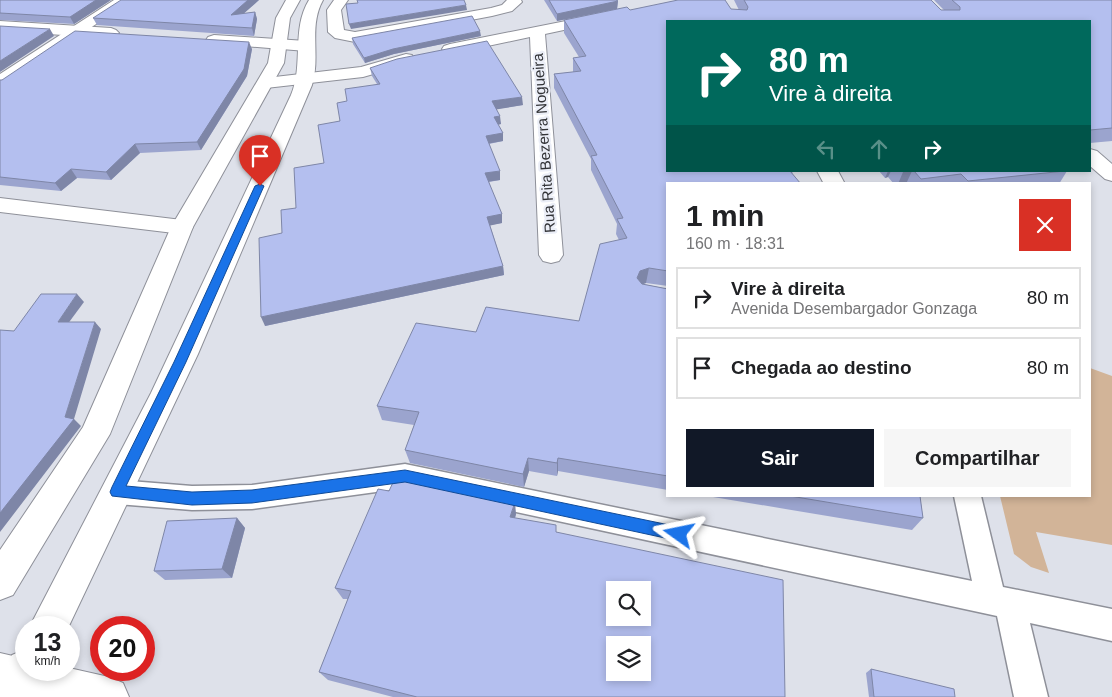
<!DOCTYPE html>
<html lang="pt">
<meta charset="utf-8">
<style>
:root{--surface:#fff;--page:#f6f6f6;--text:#202124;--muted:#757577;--line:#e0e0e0;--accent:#111827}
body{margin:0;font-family:Arial,sans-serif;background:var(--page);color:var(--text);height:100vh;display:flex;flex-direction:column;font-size:19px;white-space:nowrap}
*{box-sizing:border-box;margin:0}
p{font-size:16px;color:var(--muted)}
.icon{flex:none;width:28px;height:28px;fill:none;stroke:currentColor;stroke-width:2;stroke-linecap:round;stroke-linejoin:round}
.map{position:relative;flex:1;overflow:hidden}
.drawer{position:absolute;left:666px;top:182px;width:425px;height:315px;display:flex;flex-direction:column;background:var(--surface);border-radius:0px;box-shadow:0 2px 8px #0003}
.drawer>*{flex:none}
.top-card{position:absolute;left:666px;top:20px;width:425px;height:152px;border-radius:0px;box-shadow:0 2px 8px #0003;background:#00695c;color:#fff;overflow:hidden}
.tools{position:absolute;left:606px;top:581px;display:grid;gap:10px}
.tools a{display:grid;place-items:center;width:45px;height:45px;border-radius:0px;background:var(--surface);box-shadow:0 2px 8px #0003;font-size:25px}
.speed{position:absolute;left:15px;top:616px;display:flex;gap:10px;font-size:25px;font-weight:700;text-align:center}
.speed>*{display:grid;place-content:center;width:65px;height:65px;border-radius:50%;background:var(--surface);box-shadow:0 2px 8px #0003;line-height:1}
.speed small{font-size:12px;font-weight:400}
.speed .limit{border:8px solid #d22;background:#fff;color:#111}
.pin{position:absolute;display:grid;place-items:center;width:42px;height:42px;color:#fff;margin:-51px -21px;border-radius:50% 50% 50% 0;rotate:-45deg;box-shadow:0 0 5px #0007}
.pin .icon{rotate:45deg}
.me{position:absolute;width:55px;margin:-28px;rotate:282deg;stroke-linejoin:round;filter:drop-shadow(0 0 4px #0008)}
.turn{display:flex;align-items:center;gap:18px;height:105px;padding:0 20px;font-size:22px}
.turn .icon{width:65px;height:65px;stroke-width:2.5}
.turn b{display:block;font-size:35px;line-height:42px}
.lanes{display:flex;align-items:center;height:48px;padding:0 20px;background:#0003;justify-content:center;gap:25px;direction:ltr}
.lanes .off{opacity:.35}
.round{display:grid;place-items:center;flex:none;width:52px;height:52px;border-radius:0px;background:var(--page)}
.overview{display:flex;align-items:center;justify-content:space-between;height:85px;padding:0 20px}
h1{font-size:30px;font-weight:700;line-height:38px}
.button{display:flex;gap:10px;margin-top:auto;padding:10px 20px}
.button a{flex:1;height:58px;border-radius:0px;background:var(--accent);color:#fff;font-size:20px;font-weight:700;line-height:58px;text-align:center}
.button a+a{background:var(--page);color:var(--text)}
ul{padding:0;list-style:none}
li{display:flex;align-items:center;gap:15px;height:62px;margin:0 10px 8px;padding:0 10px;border:2px solid var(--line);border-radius:0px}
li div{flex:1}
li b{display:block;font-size:19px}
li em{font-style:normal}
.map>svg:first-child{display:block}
</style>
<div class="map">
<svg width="1112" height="697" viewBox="0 0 1112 697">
<rect width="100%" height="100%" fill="#dee1ea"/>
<!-- green -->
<polygon fill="#d2b498" points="1090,368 1112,376 1112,545 1036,532 1049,573 1031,567 1014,554 1000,496 1090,496"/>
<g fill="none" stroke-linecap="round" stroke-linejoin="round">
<!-- service casing -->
<g stroke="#8e9099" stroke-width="3">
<polygon id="service" points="405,464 972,581 954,496 981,496 1003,587 1112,609 1112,641 1030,623 1048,697 1014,697 997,616 405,488 252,509 192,510 117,504 107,501 104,492 107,483 117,480 192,486 252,485"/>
</g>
<!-- minor casing -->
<g stroke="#8e9099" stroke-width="2">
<g id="minor">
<polygon points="114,0 131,0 6,86 0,87 0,74"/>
<polygon points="334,0 348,0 341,10 344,30 355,32 491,8 502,5 507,0 521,0 522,2 512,11 492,16 355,42 335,38 328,32 327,10"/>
<polygon points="601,14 606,15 608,18 606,21 545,34 563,255 559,261 551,263 543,261 539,255 530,37 450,54 444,52 442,49 444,46 450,44"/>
<polygon points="406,54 412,55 414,59 412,63 363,77 266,88 260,87 257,83 260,79 266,78 361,67"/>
<polygon points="1090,149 1097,151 1112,164 1112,181 1105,179 1090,166"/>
<polygon points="817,171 838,171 845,184 824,184"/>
<polygon points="0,198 182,220 190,222 193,227 190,232 182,234 0,212"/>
</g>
</g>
<!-- tertiary casing -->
<g stroke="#8e9099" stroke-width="2">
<g id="tertiary">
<polygon points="0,21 111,28 116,30 119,33 116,36 111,38 0,31"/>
<polygon points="214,35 306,41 312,43 314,46 312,49 306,51 208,43 206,40 208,37"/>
<polygon points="0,653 26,659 26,670 69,670 69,668 109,677 123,683 129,697 18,697 0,693"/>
</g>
</g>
<!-- secondary casing -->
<g stroke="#8e9099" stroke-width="2">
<g id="secondary">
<polygon points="286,0 300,0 290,18 284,63 193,227 110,434 13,595 0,600 0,550 83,427 171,227 268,63 276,18"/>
<path d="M309 0H323C308 27 321 56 312 85L198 354 68 628H29L151 393 291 95C304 64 291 29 309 0Z"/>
<polygon points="26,649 26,670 45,670 34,697 0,697 0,682 12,655"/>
</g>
</g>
<!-- service -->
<use href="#service" fill="#fff" fill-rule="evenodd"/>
<!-- minor -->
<use href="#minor" fill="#fff" fill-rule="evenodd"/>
<!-- tertiary -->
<use href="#tertiary" fill="#fff" fill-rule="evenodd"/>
<!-- secondary -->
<use href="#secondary" fill="#fff" fill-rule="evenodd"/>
</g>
<!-- wall -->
<g fill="#9ba4ce">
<polygon points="0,0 111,0 74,24 0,20"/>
<polygon points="259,0 243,14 255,12 257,19 254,36 97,25 93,18"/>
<polygon points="544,0 616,0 618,1 617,9 557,21"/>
<polygon points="734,0 931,0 941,10 944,10 934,0 1112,0 1112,141 1090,143 1090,21 668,21 668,171 793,171 792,174 668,184 668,286 646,283 643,284 668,289 668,490 558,471 557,476 529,471 524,487 410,463 405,450 414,425 382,420 377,406 476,332 579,321 619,240 616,234 617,224 591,170 591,159 554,88 554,74 573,72 573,58 579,57 564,33 564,20 630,10 739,10"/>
<polygon points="481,36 394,54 365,63 353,44 352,38"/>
<polygon points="252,49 247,76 201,150 140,153 111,180 77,178 61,191 0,185 0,80"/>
<polygon points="370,68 523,105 496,109 501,124 498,125 503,141 489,144 500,180 489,182 502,223 490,225 503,266 504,275 265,326 282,233 296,208 324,163 347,101 377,84 372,76"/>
<polygon points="879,171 1067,171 1059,184 894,184 888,177 885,178"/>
<polygon points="707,496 920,496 923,518 912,530"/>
<polygon points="516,514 515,518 556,532 785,697 393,697 328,680 319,672 348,599 343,599 335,588"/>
<polygon points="237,518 245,528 232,578 165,580 154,571"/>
<polygon points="871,669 955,697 869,697 866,673"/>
</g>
<!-- shaded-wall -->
<g fill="#7e86a7">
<polygon points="96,0 111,0 74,24 70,17"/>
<polygon points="248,0 259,0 234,22 231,15"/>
<polygon points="618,1 617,9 557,21 557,14"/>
<polygon points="466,5 467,10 351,29 349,24"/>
<polygon points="255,12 257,19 254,36 252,28"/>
<polygon points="50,29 54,36 0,72 0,61"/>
<polygon points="480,31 481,36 394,54 365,63 364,58 393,49"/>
<polygon points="249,42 252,49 247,76 201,150 197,142"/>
<polygon points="522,97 523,105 493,110 492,101"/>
<polygon points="500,116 501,124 495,125 494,117"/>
<polygon points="503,133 503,141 486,144 486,136"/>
<polygon points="135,144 140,153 111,180 106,172"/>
<polygon points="71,169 77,178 61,191 55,183"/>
<polygon points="500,171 500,180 486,182 485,173"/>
<polygon points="888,171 891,171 888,177 885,178"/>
<polygon points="912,171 906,184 898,184 903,172"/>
<polygon points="502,214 502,223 488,226 487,217"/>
<polygon points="503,266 504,275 265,326 261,317"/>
<polygon points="649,268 646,283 638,286 637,278 640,271"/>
<polygon points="77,294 84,302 64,329 58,322"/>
<polygon points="95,322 101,329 74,419 81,426 0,532 0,513 65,417"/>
<polygon points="528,458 529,471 524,487 523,474"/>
<polygon points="558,458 558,471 557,476 557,463"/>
<polygon points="515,502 516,514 512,529 510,517"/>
<polygon points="237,518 245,528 232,578 222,569"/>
</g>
<!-- building -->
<g fill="#b4bfef" stroke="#7e86a7" fill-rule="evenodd">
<polygon points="0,0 96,0 70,17 0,13"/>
<polygon points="121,0 248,0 231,15 255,12 252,28 93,18"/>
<polygon points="357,0 464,0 466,5 349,24 346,4 358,3"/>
<polygon points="549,0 616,0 618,1 557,14"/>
<polygon points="678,0 725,0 731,9 747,10 748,7 744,0 931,0 941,10 960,10 960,7 952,0 1112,0 1112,128 1090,130 1090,21 668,21 668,171 790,171 801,184 668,184 668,271 649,268 640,271 637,278 642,284 668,289 668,476 558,458 557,463 528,458 523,474 405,450 419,412 377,406 416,323 476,332 486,307 579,321 600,244 627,238 617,219 623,218 591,156 597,155 554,74 581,71 573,58 586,56 564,20 627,7 630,10"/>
<polygon points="472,16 480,31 393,49 364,58 352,38"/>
<polygon points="0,26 50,29 0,61"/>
<polygon points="75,31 249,42 244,69 197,142 135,144 106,172 71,169 55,183 0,177 0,80 2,80"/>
<polygon points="487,41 522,97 492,101 500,116 494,117 503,133 486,136 500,171 485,173 502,214 487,217 503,266 261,317 259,238 282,233 281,210 296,208 294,168 324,163 318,125 340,121 337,103 347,101 345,89 380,84 370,68 397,59"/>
<polygon points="914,171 1065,171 968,181 961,174 921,179"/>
<polygon points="41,294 77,294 58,322 95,322 65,417 74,419 0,513 0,330 14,331"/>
<path d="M400 477 515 502 510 517 556 525V532L783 580 785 697H417L319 672 351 591 335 588 378 489 389 491 395 478ZM615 590H642V618H615ZM615 645H642V672H615Z"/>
<polygon points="790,496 920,496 923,518"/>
<polygon points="237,518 222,569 154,571 167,521"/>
<polygon points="871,669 954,689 955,697 874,697"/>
</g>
<!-- route -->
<polygon fill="#1a73e8" stroke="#114b97" points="260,184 264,186 186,362 126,486 192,492 252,490 405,470 679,527 684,529 686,534 684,539 679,541 405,482 252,503 192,505 112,496 110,492 112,487 174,362 255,186"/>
<g text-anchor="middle" stroke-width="4.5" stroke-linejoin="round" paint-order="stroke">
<!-- far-street labels -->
<g font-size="15" fill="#323337" stroke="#ebeef7">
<text transform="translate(544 143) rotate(-94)" y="5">Rua Rita Bezerra Nogueira</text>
</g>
</g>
</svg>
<div class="tools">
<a><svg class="icon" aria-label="search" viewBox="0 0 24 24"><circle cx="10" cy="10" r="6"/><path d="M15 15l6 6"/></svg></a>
<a><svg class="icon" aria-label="layers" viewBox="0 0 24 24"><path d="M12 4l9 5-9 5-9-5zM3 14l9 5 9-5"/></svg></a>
</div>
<div class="speed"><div>13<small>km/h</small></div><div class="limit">20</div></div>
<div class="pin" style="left:260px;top:186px;background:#d93025"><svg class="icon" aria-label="arrive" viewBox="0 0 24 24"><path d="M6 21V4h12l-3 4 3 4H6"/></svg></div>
<svg class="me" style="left:679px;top:534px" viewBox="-20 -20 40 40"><path d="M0-17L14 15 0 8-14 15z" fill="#1a73e8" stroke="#fff" stroke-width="4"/></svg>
<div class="top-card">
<div class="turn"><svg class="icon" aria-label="right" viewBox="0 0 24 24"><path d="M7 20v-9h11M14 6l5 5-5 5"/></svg><div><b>80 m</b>Vire à direita</div></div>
<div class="lanes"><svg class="icon off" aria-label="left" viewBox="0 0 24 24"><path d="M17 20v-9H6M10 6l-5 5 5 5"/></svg><svg class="icon off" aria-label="ahead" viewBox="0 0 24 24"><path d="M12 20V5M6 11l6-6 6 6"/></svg><svg class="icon" aria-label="right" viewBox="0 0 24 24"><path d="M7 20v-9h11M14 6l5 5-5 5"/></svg></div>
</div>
<section class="drawer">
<div class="overview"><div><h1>1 min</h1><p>160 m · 18:31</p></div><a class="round" style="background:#d93025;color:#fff"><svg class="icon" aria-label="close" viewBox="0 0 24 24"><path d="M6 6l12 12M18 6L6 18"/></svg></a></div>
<ul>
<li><svg class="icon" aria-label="right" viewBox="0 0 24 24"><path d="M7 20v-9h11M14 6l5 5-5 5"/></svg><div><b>Vire à direita</b><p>Avenida Desembargador Gonzaga</p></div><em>80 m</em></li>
<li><svg class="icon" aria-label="arrive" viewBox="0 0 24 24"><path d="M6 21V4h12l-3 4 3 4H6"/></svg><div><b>Chegada ao destino</b></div><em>80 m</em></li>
</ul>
<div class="button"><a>Sair</a><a>Compartilhar</a></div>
</section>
</div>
